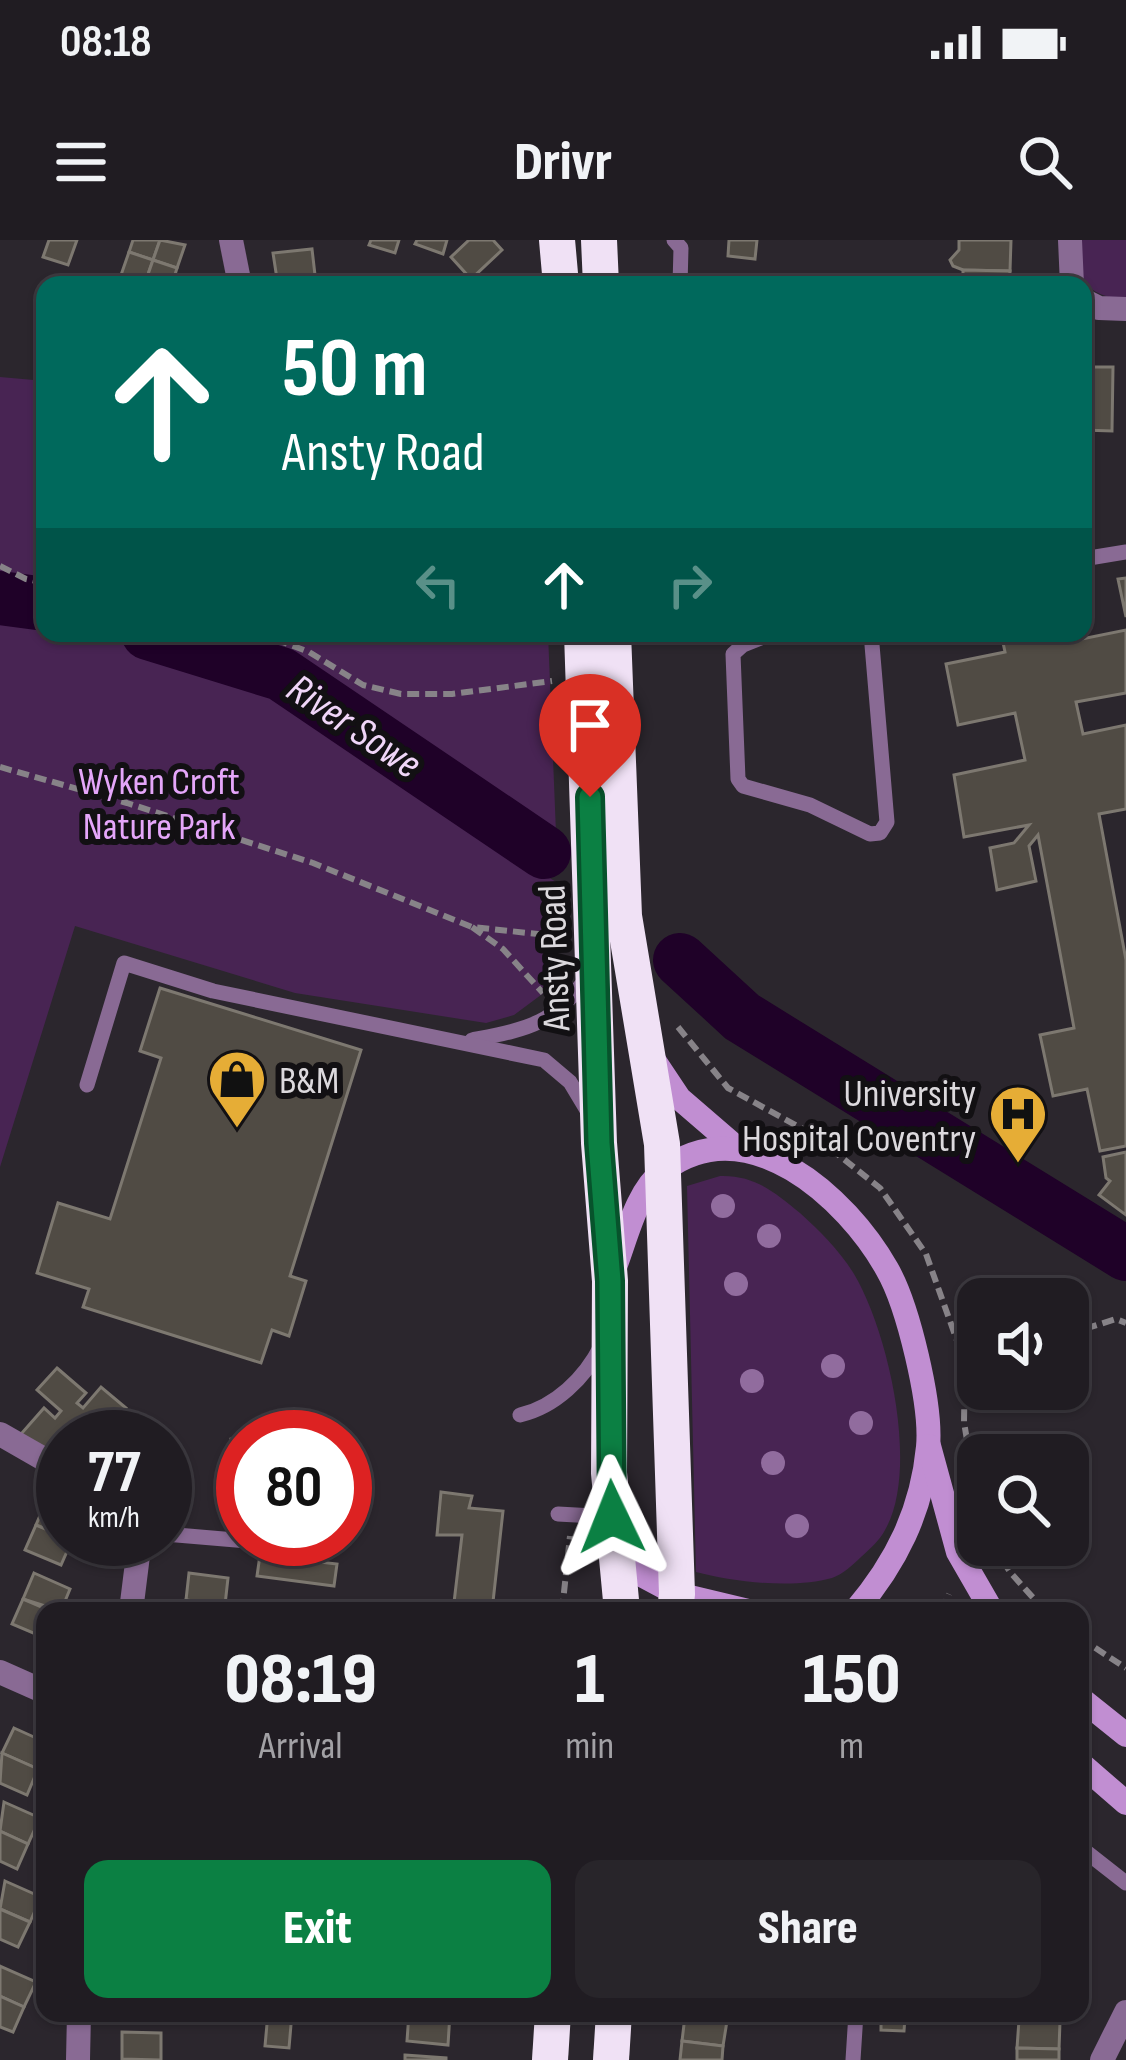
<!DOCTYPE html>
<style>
:root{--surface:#201c22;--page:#28252a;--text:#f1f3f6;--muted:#a2a1a5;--line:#3d3a40;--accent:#0b8043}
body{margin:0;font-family:"Sofia Sans Condensed",sans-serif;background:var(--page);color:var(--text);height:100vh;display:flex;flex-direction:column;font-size:45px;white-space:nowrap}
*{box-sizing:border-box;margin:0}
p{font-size:39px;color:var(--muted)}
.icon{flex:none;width:66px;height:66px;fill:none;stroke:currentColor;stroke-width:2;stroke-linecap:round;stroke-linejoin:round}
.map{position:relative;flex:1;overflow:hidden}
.details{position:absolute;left:36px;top:1362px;width:1053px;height:420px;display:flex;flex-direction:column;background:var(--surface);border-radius:24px;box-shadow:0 3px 9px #0004,0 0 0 3px var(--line)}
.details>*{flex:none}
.guide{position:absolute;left:36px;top:36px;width:1056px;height:366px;border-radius:24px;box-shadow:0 3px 9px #0004,0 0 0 3px var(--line);background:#00695c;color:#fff;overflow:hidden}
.buttons{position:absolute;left:957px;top:1038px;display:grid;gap:24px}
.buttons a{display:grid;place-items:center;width:132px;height:132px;border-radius:24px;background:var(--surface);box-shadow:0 3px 9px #0004,0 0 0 3px var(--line);font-size:60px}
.speed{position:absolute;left:36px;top:1170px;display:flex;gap:24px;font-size:60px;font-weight:700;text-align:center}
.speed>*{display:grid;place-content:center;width:156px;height:156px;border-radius:50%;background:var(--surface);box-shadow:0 3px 9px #0004,0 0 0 3px var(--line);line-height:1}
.speed small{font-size:30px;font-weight:400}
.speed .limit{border:18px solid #d22;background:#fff;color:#111}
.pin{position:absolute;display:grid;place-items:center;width:102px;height:102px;color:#fff;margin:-123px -51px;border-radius:50% 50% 50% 0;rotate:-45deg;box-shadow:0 0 12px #0007}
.pin .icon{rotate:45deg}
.me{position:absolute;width:132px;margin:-66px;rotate:358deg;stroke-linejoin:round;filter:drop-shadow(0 0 9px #0008)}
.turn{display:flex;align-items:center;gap:42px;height:252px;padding:0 48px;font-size:54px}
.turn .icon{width:156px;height:156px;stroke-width:2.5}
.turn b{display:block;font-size:84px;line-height:102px}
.lanes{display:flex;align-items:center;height:114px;padding:0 48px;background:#0003;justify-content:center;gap:60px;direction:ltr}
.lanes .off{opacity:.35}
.eta{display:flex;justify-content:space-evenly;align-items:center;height:204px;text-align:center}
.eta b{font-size:72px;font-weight:800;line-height:84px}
.primary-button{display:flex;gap:24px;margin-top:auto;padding:24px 48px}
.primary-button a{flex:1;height:138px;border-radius:24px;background:var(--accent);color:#fff;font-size:48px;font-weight:800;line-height:138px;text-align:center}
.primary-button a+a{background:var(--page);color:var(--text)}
.status{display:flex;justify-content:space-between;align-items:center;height:84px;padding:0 60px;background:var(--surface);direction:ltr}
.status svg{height:33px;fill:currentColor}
header{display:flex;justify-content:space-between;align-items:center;height:156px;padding:0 48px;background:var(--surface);font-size:54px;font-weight:800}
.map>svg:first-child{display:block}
</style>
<div class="status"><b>08:18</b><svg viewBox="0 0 49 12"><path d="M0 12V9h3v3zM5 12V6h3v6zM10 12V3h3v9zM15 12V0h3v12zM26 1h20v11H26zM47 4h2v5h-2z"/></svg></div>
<header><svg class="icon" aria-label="menu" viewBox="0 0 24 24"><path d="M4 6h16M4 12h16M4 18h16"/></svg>Drivr<svg class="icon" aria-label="search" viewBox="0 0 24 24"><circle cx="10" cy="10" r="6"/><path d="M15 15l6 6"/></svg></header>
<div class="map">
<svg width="1126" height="1820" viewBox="0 0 1126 1820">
<rect width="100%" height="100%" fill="#2b262d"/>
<!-- green -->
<g fill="#482453">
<path d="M1078 0H1126V59C1084 57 1078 38 1078 0Z"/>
<polygon points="0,137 45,141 45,262 37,286 45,289 45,353 0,344"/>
<polygon points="0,377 45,381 45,393 95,393 277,451 491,603 558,643 558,717 549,749 514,775 486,783 295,753 75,686 0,927"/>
<path d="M212 393H548L556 593C449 518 337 434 212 393Z"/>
<path d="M720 936C755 935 774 952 800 973 820 991 840 1011 854 1034 888 1091 920 1229 885 1290 880 1300 870 1309 861 1317 853 1325 843 1334 832 1338 794 1349 733 1342 696 1332L687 946Z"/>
</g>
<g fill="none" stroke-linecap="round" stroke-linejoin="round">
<!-- river -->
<g stroke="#1f0128" stroke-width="54">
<polyline points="0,358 45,364"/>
<polyline points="148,393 281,434 544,612"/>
<polyline points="680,720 742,777 1126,1014"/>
</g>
</g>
<!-- building -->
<g fill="#504b44" stroke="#7d7870" stroke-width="3">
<polygon points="49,0 77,0 68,25 43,17"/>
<polygon points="133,0 160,0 153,20 129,12"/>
<polygon points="160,0 185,5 177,28 153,20"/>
<polygon points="371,0 399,0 395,13 369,5"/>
<polygon points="417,0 447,0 443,14 415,4"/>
<polygon points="469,0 493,0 502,10 471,39 451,17"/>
<polygon points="729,0 757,0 755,19 728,16"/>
<polygon points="959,0 1011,0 1010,31 963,30 953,26 950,20 959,10"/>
<polygon points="312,9 315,35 277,39 273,13"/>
<polygon points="129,12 153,20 145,43 121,35"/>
<polygon points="153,20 177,28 172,45 145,43"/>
<polygon points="963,30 1010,31 1009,45 963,45"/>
<polygon points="315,35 316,45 277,45 277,39"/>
<polygon points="1083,127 1113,127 1112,191 1083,190"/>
<polygon points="1126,338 1126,377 1118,339"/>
<polygon points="1126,390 1126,453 1076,462 1083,494 1126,485 1126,569 1099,574 1126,720 1126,906 1100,911 1087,849 1053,856 1040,795 1074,788 1038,595 1029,606 1036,641 997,650 990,608 1014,603 1029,585 964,597 954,535 1025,520 1015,473 958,485 946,424 1005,412 1001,393 1065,393 1067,402"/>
<polygon points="160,748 361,810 290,1036 306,1041 289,1096 272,1090 261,1123 83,1067 89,1049 37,1033 58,963 110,979 161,818 140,811"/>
<polygon points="1126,912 1126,975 1099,955 1110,941 1106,938 1103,917"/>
<polygon points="57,1128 86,1153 77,1163 83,1168 101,1147 126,1168 102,1197 63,1197 46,1216 21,1194 44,1168 55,1178 61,1171 37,1150"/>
<polygon points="243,1198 243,1278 223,1279 220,1245 235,1243 231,1199"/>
<polygon points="441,1252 472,1256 469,1268 503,1271 492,1371 453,1371 462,1295 437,1295"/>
<polygon points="47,1259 63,1266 63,1296 36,1285"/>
<polygon points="36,1285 72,1300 61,1325 25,1310"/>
<polygon points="260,1315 337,1324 334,1346 257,1336"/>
<polygon points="34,1333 70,1349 61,1371 23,1359"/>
<polygon points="189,1333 228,1338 225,1365 186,1360"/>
<polygon points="23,1359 51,1371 45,1371 45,1398 12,1384"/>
<polygon points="186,1360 225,1365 224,1371 184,1371"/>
<polygon points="14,1488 45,1502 38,1529 2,1513"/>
<polygon points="2,1513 38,1529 27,1555 0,1543"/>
<polygon points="4,1562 40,1578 28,1604 0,1591"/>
<polygon points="0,1591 28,1604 17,1629 0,1621"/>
<polygon points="5,1641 41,1657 30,1682 0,1669"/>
<polygon points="0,1669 30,1682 18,1707 0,1699"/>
<polygon points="0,1726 36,1742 24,1767 0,1756"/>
<polygon points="0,1756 24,1767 13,1792 0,1787"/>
<polygon points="119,1773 149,1773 149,1779 119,1778"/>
<polygon points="268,1773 292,1773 289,1808 265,1806"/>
<polygon points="409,1773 450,1773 448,1805 407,1801"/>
<polygon points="686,1773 728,1773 727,1781 685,1776"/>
<polygon points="1019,1773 1061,1773 1060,1782 1019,1780"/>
<polygon points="685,1776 727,1781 723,1806 682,1801"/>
<polygon points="881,1778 905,1778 904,1791 881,1790"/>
<polygon points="1019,1780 1060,1782 1059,1809 1017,1808"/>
<polygon points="122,1792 161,1793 161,1820 122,1819"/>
<polygon points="682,1801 723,1806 722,1820 680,1820"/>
<polygon points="1017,1808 1059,1809 1059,1820 1017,1820"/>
<polygon points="405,1815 446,1818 446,1820 405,1820"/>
</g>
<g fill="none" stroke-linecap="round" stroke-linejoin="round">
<!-- path -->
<g stroke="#878388" stroke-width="6" stroke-dasharray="12 6" stroke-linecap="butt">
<polyline points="0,326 26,339 45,343"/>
<polyline points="259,393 309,412 363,445 401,454 452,454 552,441"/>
<polyline points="0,527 127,563 313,623 472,687 556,696 558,689"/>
<polyline points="472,687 503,709 543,753"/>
<polyline points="678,787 728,848 812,894 880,948 926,1014 965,1123 964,1182 978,1267"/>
<polyline points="1068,1094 1116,1079 1126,1083"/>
<polyline points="965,1123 978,1120"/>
<polyline points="993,1305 1010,1332 1045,1371"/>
<polyline points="562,1371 570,1296"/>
<polyline points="942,1371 949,1354"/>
<polyline points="1080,1398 1126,1428"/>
</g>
<!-- lane -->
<g stroke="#896a94" stroke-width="15">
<polyline points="674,0 681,8 680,45"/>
<polyline points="1083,319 1126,312"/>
<polyline points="773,393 743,405 733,414 738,539 743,546 810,565 870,594 880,593 887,582 871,393"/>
<path d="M472 800C527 789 554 785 587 737"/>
<polyline points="87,845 124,723 213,751 544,820 570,842 588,872"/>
<path d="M520 1175C555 1167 585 1138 601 1106"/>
<polyline points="558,1274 612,1277"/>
<polyline points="165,1294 316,1307"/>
<polyline points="1080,1607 1126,1643"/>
<polyline points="853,1820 856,1773"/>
</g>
<!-- street -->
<g stroke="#896a94" stroke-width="24">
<polyline points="231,0 240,45"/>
<polyline points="1070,0 1072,45"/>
<polyline points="1083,60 1099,68 1126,69"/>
<polyline points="0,1194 63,1230"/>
<polyline points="131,1371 140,1299"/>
<polyline points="0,1432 45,1452"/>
<polyline points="78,1820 79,1773"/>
<polyline points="1102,1820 1126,1772"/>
</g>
<!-- secondary -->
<g stroke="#c18ed2" stroke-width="24">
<polyline points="653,819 679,858 737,908"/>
<path d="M615 1027C627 996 636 952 664 930 748 867 847 958 887 1029 908 1065 932 1165 928 1207 922 1271 896 1323 855 1371"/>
<polyline points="929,1206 958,1312 992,1371"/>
<polyline points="617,1322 677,1354 748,1371"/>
<polyline points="1080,1458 1126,1495"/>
<polyline points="1080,1523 1126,1563"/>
</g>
<!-- highway -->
<g stroke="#f0e1f5" stroke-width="36">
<polyline points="557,0 561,45"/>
<polyline points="599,0 601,45"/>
<polyline points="582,393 599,903 610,1041 609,1233 622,1371"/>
<polyline points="613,393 624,676 662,904 677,1354 675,1371"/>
<polyline points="550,1820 553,1773"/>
<polyline points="611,1820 614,1773"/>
</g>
</g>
<!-- trees -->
<g fill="#916c9e">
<circle cx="723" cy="966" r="12"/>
<circle cx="769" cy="996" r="12"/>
<circle cx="736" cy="1044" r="12"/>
<circle cx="833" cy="1126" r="12"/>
<circle cx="752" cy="1141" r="12"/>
<circle cx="861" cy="1183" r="12"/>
<circle cx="773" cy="1223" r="12"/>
<circle cx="797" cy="1286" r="12"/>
</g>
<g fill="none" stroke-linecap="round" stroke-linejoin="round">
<!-- route casing -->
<g stroke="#07532c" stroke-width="30">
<polyline id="route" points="590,557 599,903 610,1041 612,1277"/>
</g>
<!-- route -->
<use href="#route" stroke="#0b8043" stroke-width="21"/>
</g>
<!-- icons -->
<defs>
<g id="shop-pin" transform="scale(3)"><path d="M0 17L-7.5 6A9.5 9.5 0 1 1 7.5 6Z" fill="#e6ad36" stroke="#121013"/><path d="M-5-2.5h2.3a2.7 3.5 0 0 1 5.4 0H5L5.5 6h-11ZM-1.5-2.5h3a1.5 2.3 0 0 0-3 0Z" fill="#111"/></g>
<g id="hospital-pin" transform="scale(3)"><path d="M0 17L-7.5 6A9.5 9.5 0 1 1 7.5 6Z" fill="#e6ad36" stroke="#121013"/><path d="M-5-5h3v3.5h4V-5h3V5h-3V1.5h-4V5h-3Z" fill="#111"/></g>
</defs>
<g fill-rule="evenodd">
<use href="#shop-pin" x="237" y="839"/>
<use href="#hospital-pin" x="1018" y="874"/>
</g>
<g text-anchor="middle" stroke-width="12" stroke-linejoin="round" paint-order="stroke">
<!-- park labels -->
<g font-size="39" fill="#e5a6fa" stroke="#121013">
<text x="159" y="554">Wyken Croft<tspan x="159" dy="45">Nature Park</tspan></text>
</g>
<!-- street labels -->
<g font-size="39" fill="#dcd9dd" stroke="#121013">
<text transform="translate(553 718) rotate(-92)" y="14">Ansty Road</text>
</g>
<!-- poi labels -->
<g font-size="39" fill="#dcd9dd" stroke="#121013" text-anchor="start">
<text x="279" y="853">B&amp;M</text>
<text x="976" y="866" text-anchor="end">University<tspan x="976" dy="45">Hospital Coventry</tspan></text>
</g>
<!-- water labels -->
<g font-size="42" font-style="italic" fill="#f0d6f8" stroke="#121013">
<text transform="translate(355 485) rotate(34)" y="15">River Sowe</text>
</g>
</g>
</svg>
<div class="buttons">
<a><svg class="icon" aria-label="sound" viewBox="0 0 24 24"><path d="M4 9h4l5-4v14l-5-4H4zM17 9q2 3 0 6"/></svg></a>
<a><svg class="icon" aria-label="search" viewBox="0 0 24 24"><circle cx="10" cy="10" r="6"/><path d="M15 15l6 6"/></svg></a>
</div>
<div class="speed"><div>77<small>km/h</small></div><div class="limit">80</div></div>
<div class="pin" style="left:590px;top:557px;background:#d93025"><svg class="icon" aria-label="arrive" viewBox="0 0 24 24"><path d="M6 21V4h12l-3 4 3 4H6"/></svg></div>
<svg class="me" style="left:612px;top:1277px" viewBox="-20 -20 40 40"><path d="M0-17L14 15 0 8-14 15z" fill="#0b8043" stroke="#fff" stroke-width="4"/></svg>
<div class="guide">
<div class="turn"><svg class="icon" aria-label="ahead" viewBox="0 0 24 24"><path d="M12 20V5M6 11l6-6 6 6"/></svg><div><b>50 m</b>Ansty Road</div></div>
<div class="lanes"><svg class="icon off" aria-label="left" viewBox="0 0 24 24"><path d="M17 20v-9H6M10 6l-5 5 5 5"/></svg><svg class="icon" aria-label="ahead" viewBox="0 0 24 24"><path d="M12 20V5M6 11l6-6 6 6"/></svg><svg class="icon off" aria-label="right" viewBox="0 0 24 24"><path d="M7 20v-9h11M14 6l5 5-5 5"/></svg></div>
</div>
<section class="details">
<div class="eta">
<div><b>08:19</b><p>Arrival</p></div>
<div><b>1</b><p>min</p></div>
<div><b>150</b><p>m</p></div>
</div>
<div class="primary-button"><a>Exit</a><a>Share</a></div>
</section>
</div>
